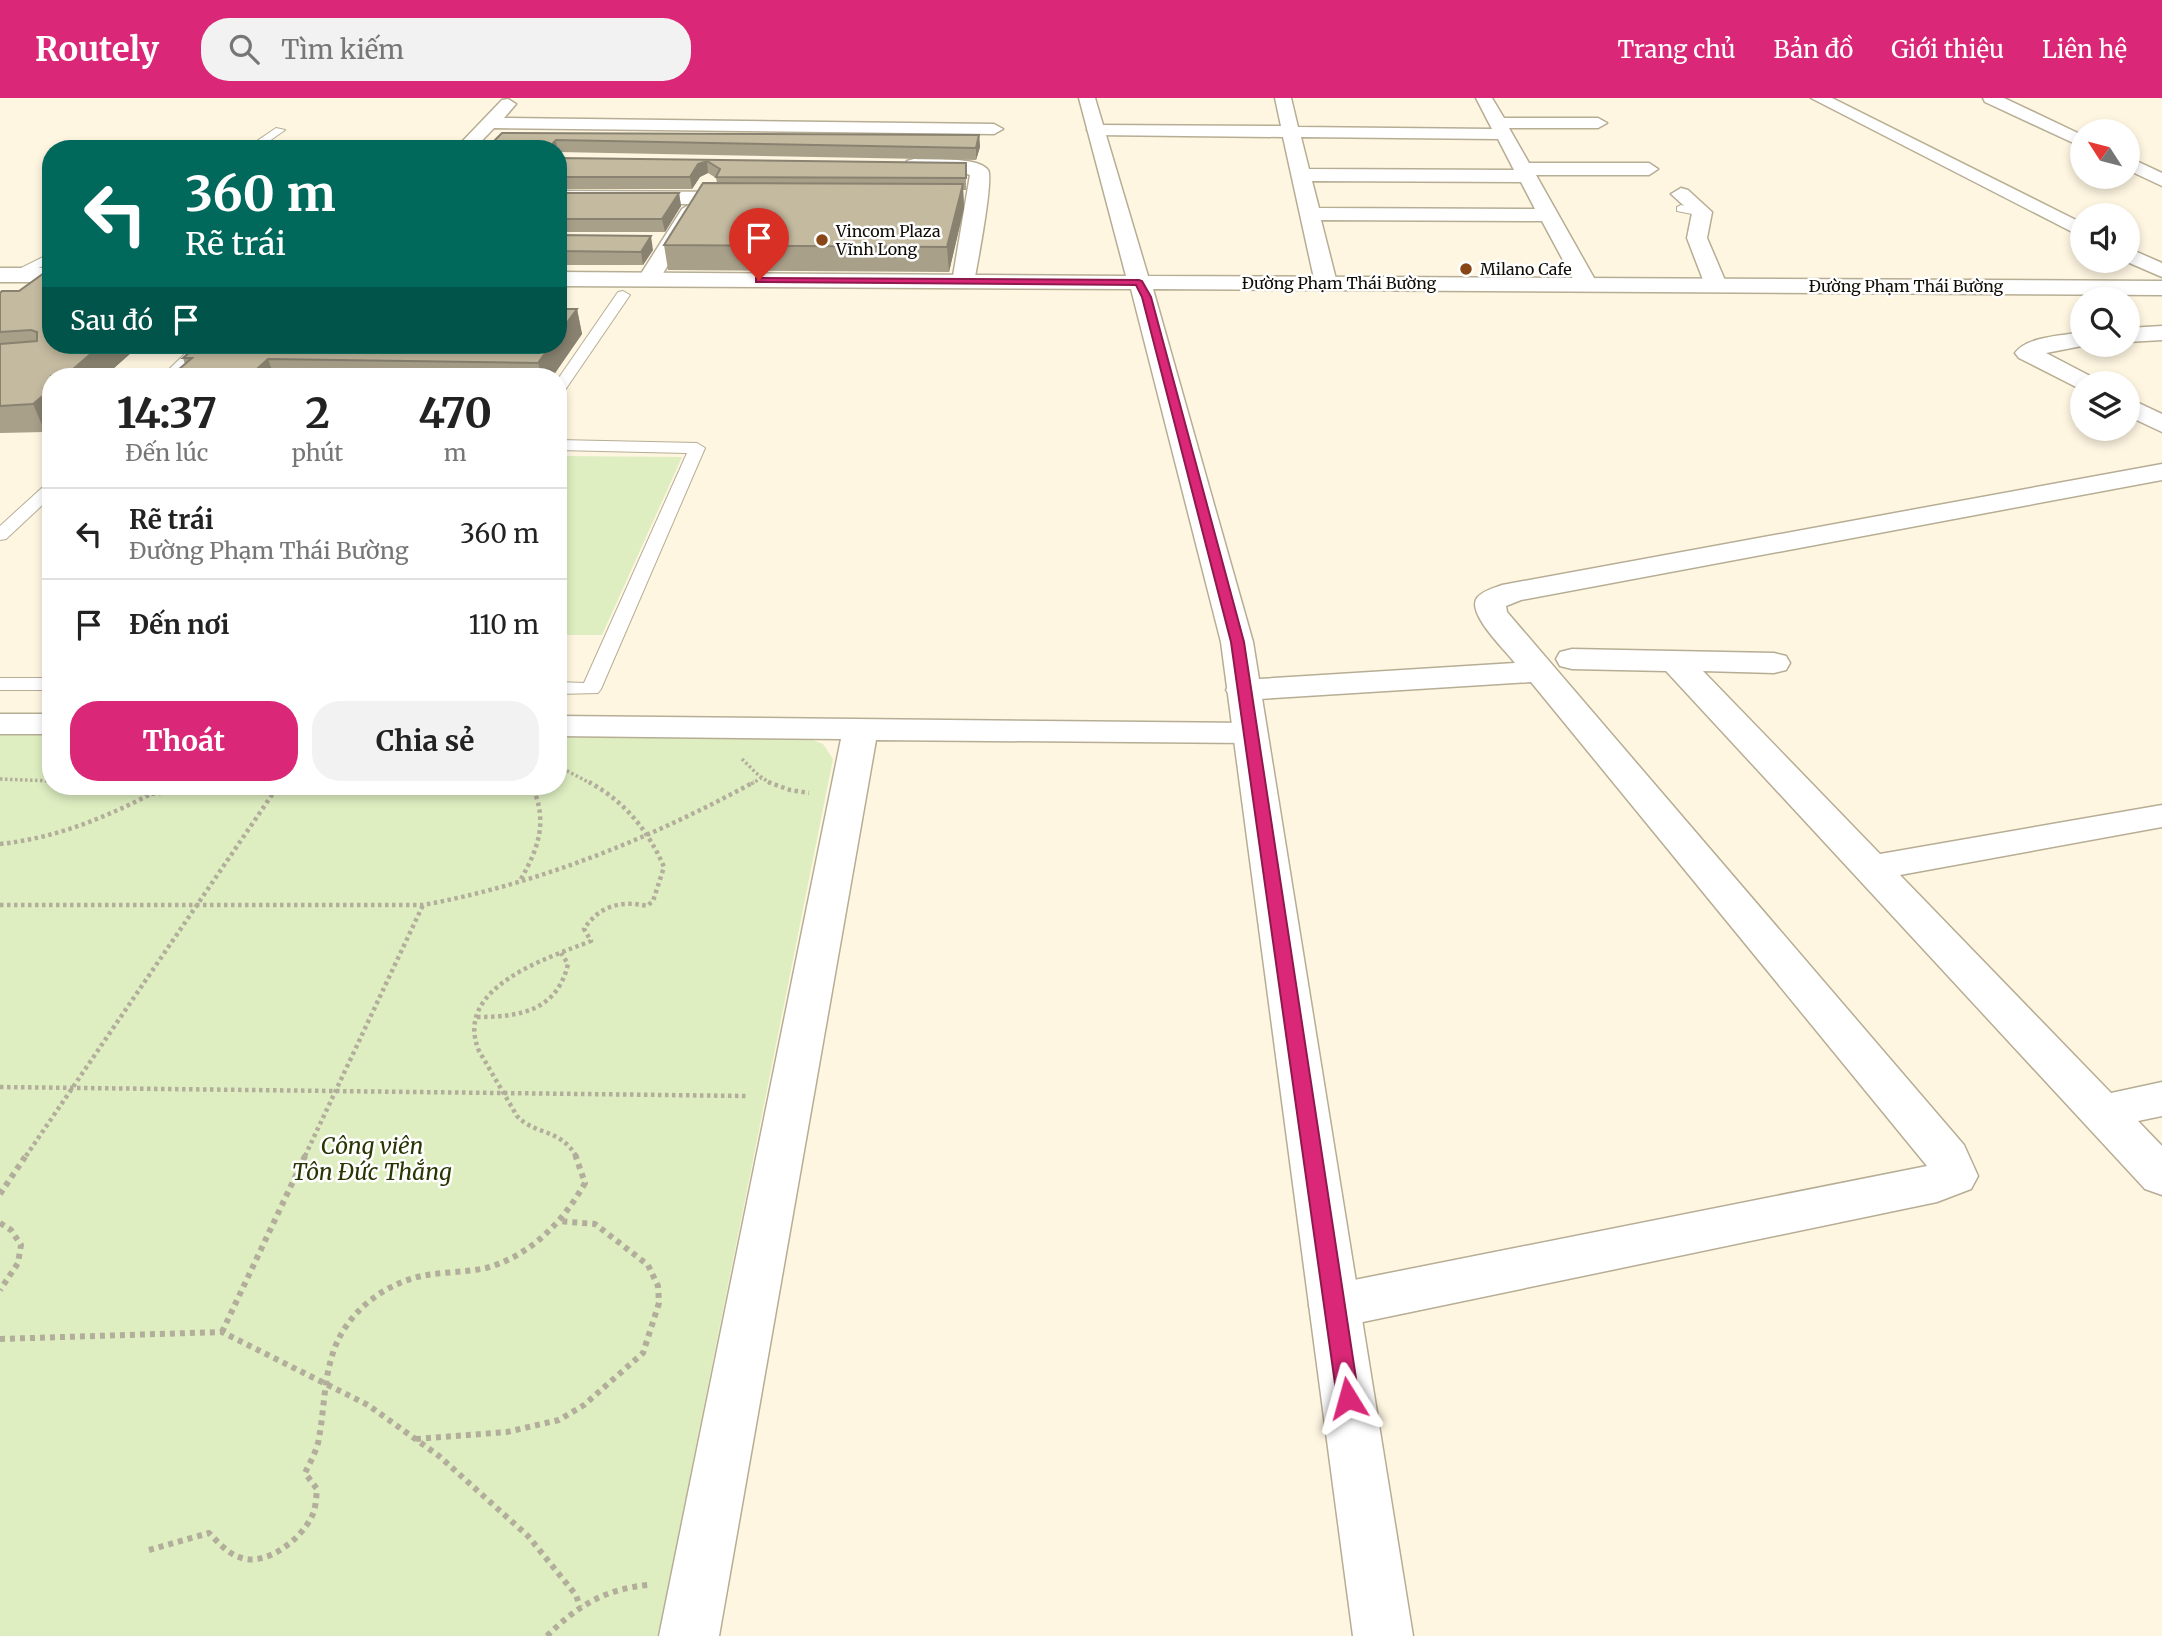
<!DOCTYPE html>
<html lang="vi">
<meta charset="utf-8">
<style>
:root{--surface:#fff;--page:#f2f2f2;--text:#222;--muted:#767676;--line:#e0e0e0;--accent:#db2777}
body{margin:0;font-family:Merriweather,serif;background:var(--page);color:var(--text);height:100vh;display:flex;flex-direction:column;font-size:26px;white-space:nowrap}
*{box-sizing:border-box;margin:0}
p{font-size:23px;color:var(--muted)}
.icon{flex:none;width:38px;height:38px;fill:none;stroke:currentColor;stroke-width:2;stroke-linecap:round;stroke-linejoin:round}
.map{position:relative;flex:1;overflow:hidden}
.side{position:absolute;left:42px;top:270px;width:525px;height:427px;display:flex;flex-direction:column;background:var(--surface);border-radius:28px;box-shadow:0 4px 10px #0003}
.side>*{flex:none}
.hud{position:absolute;left:42px;top:42px;width:525px;height:214px;border-radius:28px;box-shadow:0 4px 10px #0003;background:#00695c;color:#fff;overflow:hidden}
.needle{width:46px;rotate:306deg}
.fabs{position:absolute;left:2070px;top:21px;display:grid;gap:14px}
.fabs a{display:grid;place-items:center;width:70px;height:70px;border-radius:50%;background:var(--surface);box-shadow:0 4px 10px #0003;font-size:35px}
.pin{position:absolute;display:grid;place-items:center;width:60px;height:60px;color:#fff;margin:-72px -30px;border-radius:50% 50% 50% 0;rotate:-45deg;box-shadow:0 0 7px #0007}
.pin .icon{rotate:45deg}
.me{position:absolute;width:77px;margin:-38px;rotate:352deg;stroke-linejoin:round;filter:drop-shadow(0 0 5px #0008)}
.turn{display:flex;align-items:center;gap:24px;height:147px;padding:0 28px;font-size:32px}
.turn .icon{width:91px;height:91px;stroke-width:2.5}
.turn b{display:block;font-size:49px;line-height:60px}
.then{display:flex;align-items:center;height:66px;padding:0 28px;background:#0003;gap:14px;font-size:26px}
.eta{display:flex;justify-content:space-evenly;align-items:center;height:119px;text-align:center}
.eta b{font-size:42px;font-weight:700;line-height:49px}
.primary-button{display:flex;gap:14px;margin-top:auto;padding:14px 28px}
.primary-button a{flex:1;height:80px;border-radius:28px;background:var(--accent);color:#fff;font-size:28px;font-weight:700;line-height:80px;text-align:center}
.primary-button a+a{background:var(--page);color:var(--text)}
ul{padding:0;list-style:none}
li{display:flex;align-items:center;gap:21px;height:91px;padding:0 28px;border-top:2px solid var(--line)}
li div{flex:1}
li b{display:block;font-size:26px}
li em{font-style:normal}
header{display:flex;align-items:center;gap:42px;box-sizing:border-box;height:98px;padding:0 35px;background:var(--accent);color:#fff}
header strong{font-size:33px}
nav{display:flex;gap:38px;margin-inline-start:auto;font-size:24px}
.search{width:490px;height:63px;background:var(--page);display:flex;align-items:center;gap:18px;box-sizing:border-box;padding:0 24px;border-radius:28px;color:var(--muted);font-size:26px}
.map>svg:first-child{display:block}
</style>
<header>
<strong>Routely</strong>
<div class="search"><svg class="icon" aria-label="search" viewBox="0 0 24 24"><circle cx="10" cy="10" r="6"/><path d="M15 15l6 6"/></svg>Tìm kiếm</div>
<nav><a>Trang chủ</a><a>Bản đồ</a><a>Giới thiệu</a><a>Liên hệ</a></nav>
</header>
<div class="map">
<svg width="2162" height="1538" viewBox="0 0 2162 1538">
<rect width="100%" height="100%" fill="#fef6e1"/>
<!-- green -->
<g fill="#deeec1">
<polygon points="558,358 682,359 602,537 558,537"/>
<polygon points="0,637 51,637 51,688 558,688 558,638 802,638 823,646 833,661 658,1538 0,1538"/>
</g>
<g fill="none" stroke-linecap="round" stroke-linejoin="round">
<!-- lane casing -->
<g stroke="#b7ad94" stroke-width="2">
<g id="lane">
<polygon points="276,30 285,32 258,51 245,51"/>
<polygon points="1681,107 1708,114 1702,118 1677,113 1677,109"/>
<polygon points="51,155 51,164 18,180 8,180 7,177"/>
<polygon points="623,193 630,197 563,295 558,296 558,281 618,194"/>
<polygon points="194,247 209,247 177,278 162,278"/>
<polygon points="558,342 697,345 705,350 601,591 598,595 558,596 558,584 584,585 687,355 558,352"/>
<polygon points="51,385 51,399 6,441 0,442 0,428 45,387"/>
<rect x="0" y="580" width="51" height="12"/>
</g>
</g>
<!-- street casing -->
<g stroke="#b7ad94" stroke-width="3">
<g id="street">
<path d="M1275 0H1291L1298 29 1492 31 1476 0H1492L1504 20H1598L1607 25 1598 30H1509L1529 65H1649L1658 71 1649 77H1536L1598 187 1595 192H1579L1542 123 1321 122 1337 185 1334 190H1318L1315 185 1283 39 1096 37 1087 32 1096 27 1281 28ZM1301 39 1498 41 1514 72 1309 71ZM1312 83 1521 84 1535 111 1319 110Z"/>
<polygon points="1811,0 1832,0 2082,125 2082,139"/>
<polygon points="1983,0 2004,0 2082,37 2082,49 1985,4"/>
<polygon points="508,1 516,6 504,20 994,26 1003,31 994,36 494,30 474,51 455,51 502,2"/>
<polygon points="2128,59 2162,75 2162,88 2128,72"/>
<path d="M914 61C930 62 978 58 988 72 994 80 977 168 974 184L971 189H955L952 184 970 77 962 74 907 71 905 67 907 63Z"/>
<polygon points="1681,90 1688,92 1712,114 1707,140 1727,187 1724,192 1708,192 1705,187 1687,140 1692,115 1671,96"/>
<polygon points="558,93 745,94 755,100 745,106 694,106 702,111 656,187 640,187 637,182 682,111 690,106 558,105"/>
<polygon points="2128,150 2162,165 2162,179 2125,163 2128,163"/>
<polygon points="2162,228 2162,242 2128,244 2128,230"/>
<path d="M2082 234V247H2087L2046 255 2094 280 2097 285H2082V292L2019 260 2015 255C2027 238 2063 238 2082 234Z"/>
<polygon points="2128,300 2162,316 2162,334 2128,318"/>
<path d="M2162 366V382L1521 502 1506 508 1507 514 1964 1047 1978 1078 1971 1091 1937 1104 1334 1230 1316 1223 1309 1208 1316 1193 1334 1186 1927 1068 1531 584 1243 602 1231 599 1226 592 1231 585 1243 582 1515 565C1505 552 1466 515 1477 500 1482 493 1494 490 1502 487Z"/>
<polygon points="1572,551 1774,555 1786,558 1790,565 1786,572 1774,575 1703,573 1880,756 2162,707 2162,729 1900,777 2111,995 2162,984 2162,1018 2138,1023 2162,1048 2162,1097 2145,1091 1666,573 1572,571 1560,568 1556,561 1560,554"/>
<rect x="0" y="616" width="51" height="20"/>
<polygon points="558,618 1250,625 1262,628 1267,635 1262,642 1250,645 876,642 719,1538 659,1538 841,641 558,638"/>
</g>
</g>
<!-- secondary casing -->
<g stroke="#b7ad94" stroke-width="3">
<g id="secondary">
<polygon points="1079,0 1095,0 1148,178 2162,183 2162,197 1153,191 1253,544 1413,1538 1353,1538 1221,544 1131,191 558,188 558,174 1126,178"/>
<rect x="0" y="170" width="51" height="14"/>
</g>
</g>
<!-- path-far2 -->
<g stroke="#b3ad9c" stroke-width="3.5" stroke-dasharray="2.5 2.5" stroke-linecap="butt">
<polyline points="742,661 756,675 771,686"/>
<polyline points="558,668 592,686"/>
<polyline points="0,681 51,683"/>
<polyline points="751,686 761,680"/>
</g>
<!-- path-far1 -->
<g stroke="#b3ad9c" stroke-width="4.5" stroke-dasharray="3.5 3.5" stroke-linecap="butt">
<polyline points="768,684 790,692 809,695"/>
<polyline points="89,688 151,696 228,688"/>
<path d="M0 746C55 740 102 721 151 696"/>
<path d="M521 781C539 749 548 723 532 688"/>
<path d="M0 807H423C538 786 652 740 754 684"/>
<path d="M477 919C520 919 557 913 568 866L561 855"/>
<polyline points="0,989 748,998"/>
<polyline points="26,1058 278,688"/>
<polyline points="305,1058 423,807"/>
<path d="M576 1058C560 1030 534 1037 517 1018L479 953C452 889 548 860 591 843L584 831C599 808 621 802 647 808L653 803 664 769C648 732 625 704 589 684"/>
</g>
<!-- path -->
<g stroke="#b3ad9c" stroke-width="6" stroke-dasharray="5 5" stroke-linecap="butt">
<polyline points="0,1096 27,1056"/>
<polyline points="0,1125 11,1132 21,1147 18,1165 0,1192"/>
<polyline points="222,1234 306,1056"/>
<polyline points="0,1241 222,1234 368,1307 439,1358 528,1438 576,1497 580,1509"/>
<polyline points="416,1341 507,1334 559,1322 584,1307 643,1255 659,1205 658,1188 648,1167 595,1126 558,1123"/>
<path d="M149 1452 209 1435C218 1444 227 1455 239 1459 266 1470 301 1441 312 1418 316 1410 316 1400 317 1391L305 1375C310 1364 317 1353 319 1340 326 1302 323 1260 347 1227 365 1201 396 1182 427 1177 446 1174 467 1174 486 1170 530 1158 563 1124 585 1085L575 1056"/>
<path d="M547 1538C577 1508 605 1491 648 1487"/>
</g>
<!-- lane -->
<use href="#lane" fill="#fff" fill-rule="evenodd"/>
<!-- street -->
<use href="#street" fill="#fff" fill-rule="evenodd"/>
<!-- secondary -->
<use href="#secondary" fill="#fff" fill-rule="evenodd"/>
</g>
<!-- wall -->
<g fill="#a9a08a">
<polygon points="502,35 979,37 980,49 976,62 558,54 558,51 486,51"/>
<polygon points="558,60 966,65 966,92 963,92 964,110 949,174 668,172 664,147 717,85 716,80 708,75 700,79 692,91 558,91"/>
<polygon points="558,95 679,95 681,108 665,134 558,134"/>
<polygon points="558,137 653,152 643,167 558,167"/>
<polygon points="0,195 51,247 140,247 105,278 51,278 45,334 0,335"/>
<polygon points="577,211 582,236 553,278 171,278 185,266 183,260"/>
</g>
<!-- shaded-wall -->
<g fill="#898270">
<polygon points="979,37 980,49 976,62 976,50"/>
<polygon points="556,42 557,51 554,51 553,45"/>
<polygon points="707,63 708,75 700,79 692,91 690,79 698,66"/>
<polygon points="963,86 964,110 949,174 947,149"/>
<polygon points="679,95 681,108 665,134 662,121"/>
<polygon points="651,138 653,152 643,167 641,154"/>
<polygon points="577,211 582,236 553,278 542,278 538,265 551,247 558,247 558,237"/>
<polygon points="101,247 140,247 105,278 65,278"/>
<polygon points="268,261 274,278 249,278"/>
<polygon points="51,291 51,328 45,334 33,306"/>
</g>
<!-- building -->
<g fill="#c4baa0" stroke="#898270" stroke-width="2">
<polygon points="502,35 979,37 976,50 556,42 553,45 554,51 486,51"/>
<polygon points="558,60 966,65 966,80 716,79 720,71 707,63 698,66 690,79 558,79"/>
<polygon points="703,85 963,86 947,149 664,147"/>
<polygon points="558,95 679,95 662,121 558,121"/>
<polygon points="558,137 651,138 641,154 558,153"/>
<polygon points="51,170 51,247 101,247 65,278 51,278 51,291 33,306 0,308 0,246 37,243 37,234 31,232 0,234 0,195 2,193 19,193"/>
<polygon points="558,211 577,211 558,237"/>
<polygon points="198,247 551,247 538,265 268,261 249,278 171,278 192,260 183,260"/>
</g>
<!-- route -->
<polygon fill="#db2777" stroke="#8e194d" stroke-width="2" points="759,180 1139,182 1142,183 1151,199 1244,544 1359,1300 1356,1307 1348,1310 1340,1307 1337,1300 1231,544 1142,199 1136,187 756,184 756,180"/>
<!-- markers -->
<g fill="#894616" stroke="#fff" stroke-width="2.5">
<circle cx="822" cy="142" r="7"/>
<circle cx="1466" cy="171" r="7"/>
</g>
<g text-anchor="middle" stroke-width="5" stroke-linejoin="round" paint-order="stroke">
<!-- far-poi labels -->
<g font-size="16" fill="#100d05" stroke="#fff" text-anchor="start">
<text x="836" y="139">Vincom Plaza<tspan x="836" dy="18">Vĩnh Long</tspan></text>
<text x="1480" y="177">Milano Cafe</text>
</g>
<!-- far-street labels -->
<g font-size="16" fill="#100d05" stroke="#fff">
<text x="1339" y="191">Đường Phạm Thái Bường</text>
<text x="1906" y="194">Đường Phạm Thái Bường</text>
</g>
<!-- near-park labels -->
<g font-size="23" font-style="italic" fill="#293604" stroke="#fff">
<text x="372" y="1056">Công viên<tspan x="372" dy="26">Tôn Đức Thắng</tspan></text>
</g>
</g>
</svg>
<div class="fabs">
<a><svg class="needle" viewBox="-14 -14 28 28"><path d="M0-13l5 13h-10z" fill="#e53935"/><path d="M0 13l5-13h-10z" fill="#767676"/></svg></a>
<a><svg class="icon" aria-label="sound" viewBox="0 0 24 24"><path d="M4 9h4l5-4v14l-5-4H4zM17 9q2 3 0 6"/></svg></a>
<a><svg class="icon" aria-label="search" viewBox="0 0 24 24"><circle cx="10" cy="10" r="6"/><path d="M15 15l6 6"/></svg></a>
<a><svg class="icon" aria-label="layers" viewBox="0 0 24 24"><path d="M12 4l9 5-9 5-9-5zM3 14l9 5 9-5"/></svg></a>
</div>
<div class="pin" style="left:759px;top:182px;background:#d93025"><svg class="icon" aria-label="arrive" viewBox="0 0 24 24"><path d="M6 21V4h12l-3 4 3 4H6"/></svg></div>
<svg class="me" style="left:1348px;top:1300px" viewBox="-20 -20 40 40"><path d="M0-17L14 15 0 8-14 15z" fill="#db2777" stroke="#fff" stroke-width="4"/></svg>
<div class="hud">
<div class="turn"><svg class="icon" aria-label="left" viewBox="0 0 24 24"><path d="M17 20v-9H6M10 6l-5 5 5 5"/></svg><div><b>360 m</b>Rẽ trái</div></div>
<div class="then">Sau đó<svg class="icon" aria-label="arrive" viewBox="0 0 24 24"><path d="M6 21V4h12l-3 4 3 4H6"/></svg></div>
</div>
<section class="side">
<div class="eta">
<div><b>14:37</b><p>Đến lúc</p></div>
<div><b>2</b><p>phút</p></div>
<div><b>470</b><p>m</p></div>
</div>
<ul>
<li><svg class="icon" aria-label="left" viewBox="0 0 24 24"><path d="M17 20v-9H6M10 6l-5 5 5 5"/></svg><div><b>Rẽ trái</b><p>Đường Phạm Thái Bường</p></div><em>360 m</em></li>
<li><svg class="icon" aria-label="arrive" viewBox="0 0 24 24"><path d="M6 21V4h12l-3 4 3 4H6"/></svg><div><b>Đến nơi</b></div><em>110 m</em></li>
</ul>
<div class="primary-button"><a>Thoát</a><a>Chia sẻ</a></div>
</section>
</div>
